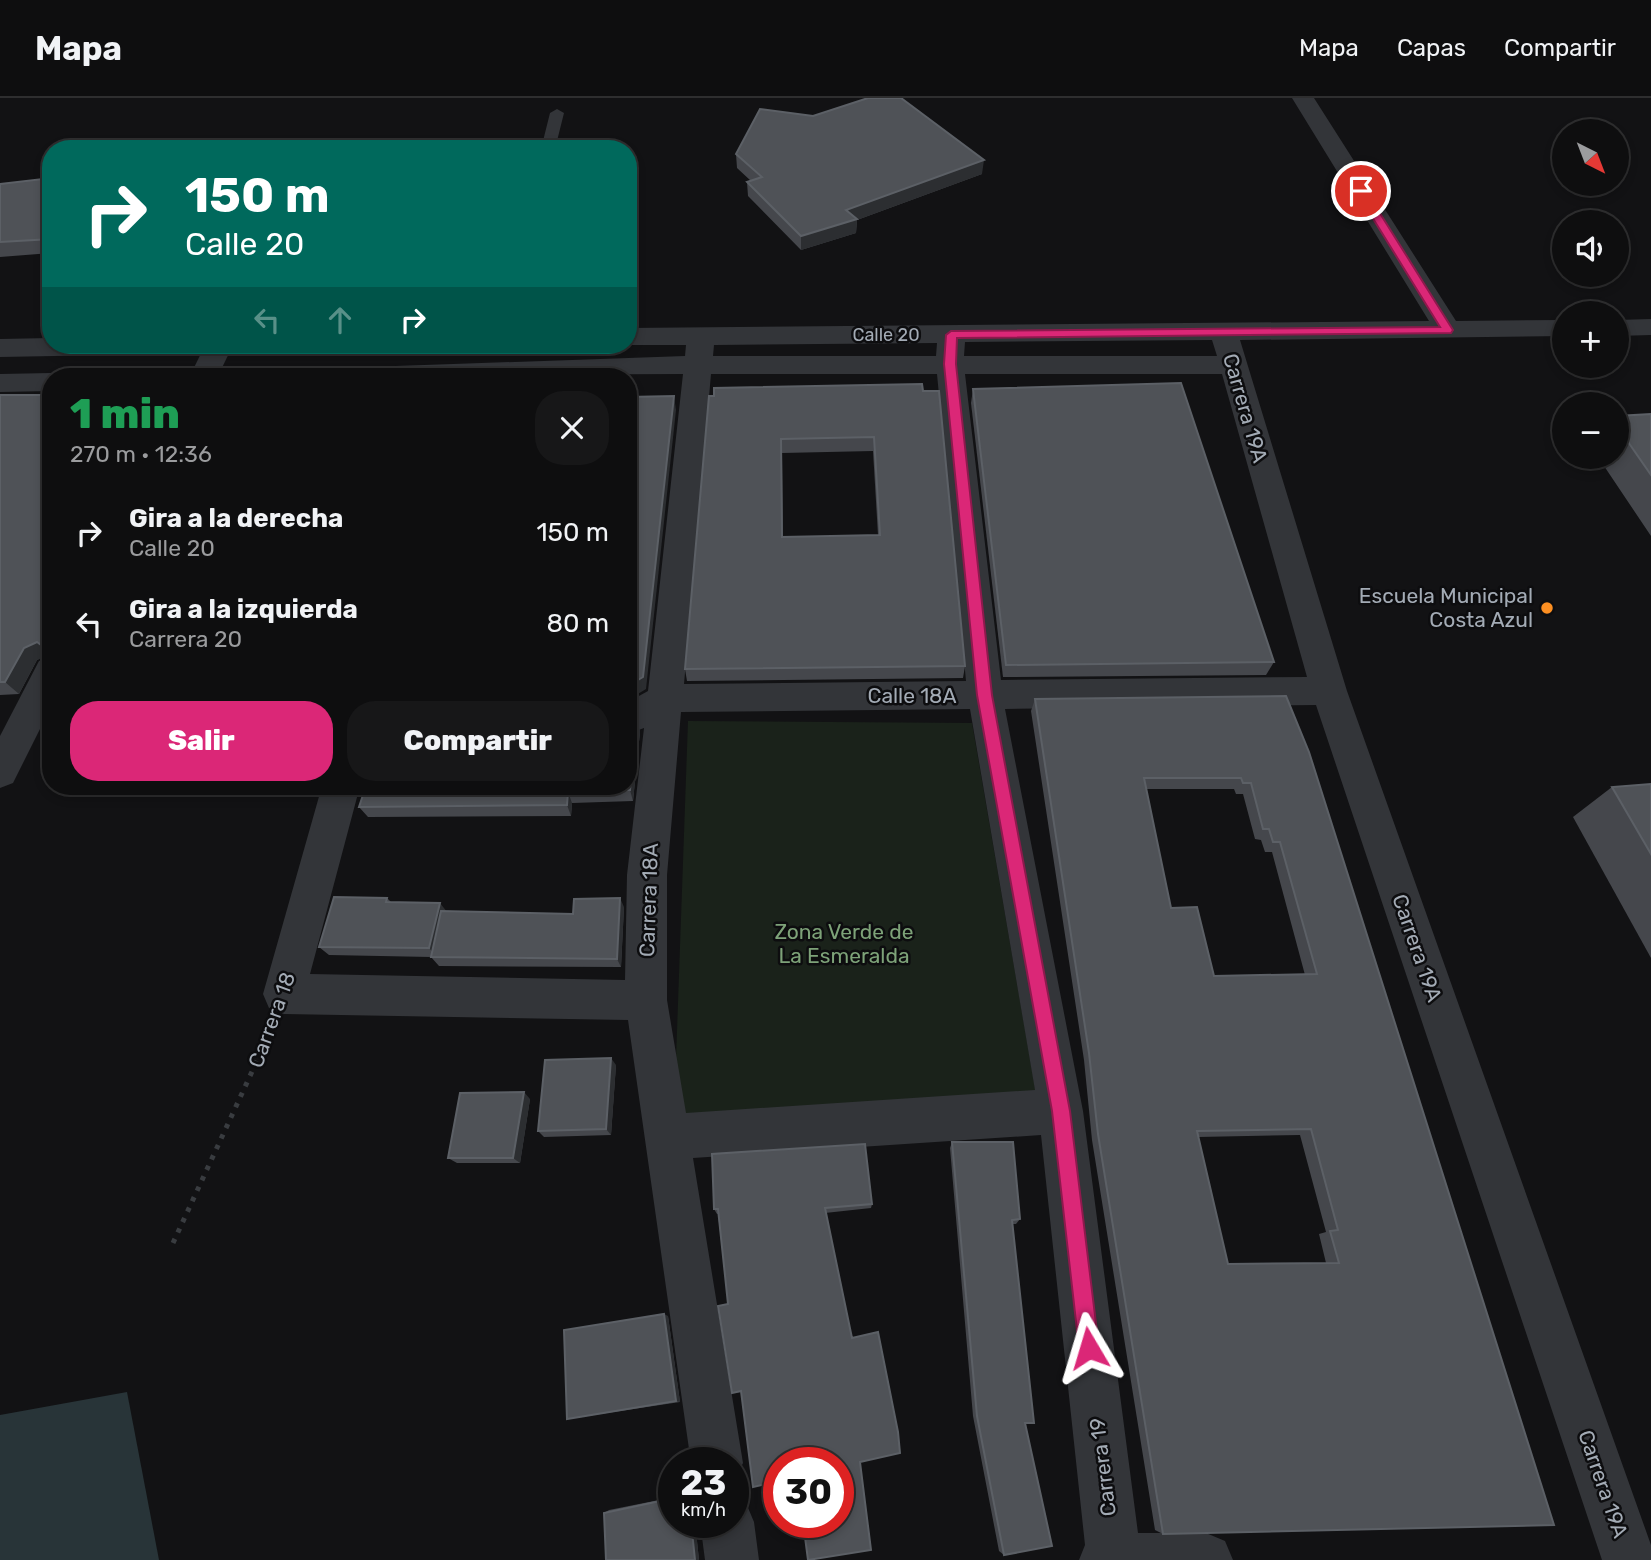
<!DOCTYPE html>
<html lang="es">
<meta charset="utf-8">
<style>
:root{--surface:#0e0e0f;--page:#171718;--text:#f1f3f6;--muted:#9b9c9e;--line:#2e2e2f;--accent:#db2777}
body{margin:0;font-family:Rubik,sans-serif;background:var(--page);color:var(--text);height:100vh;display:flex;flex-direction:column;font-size:26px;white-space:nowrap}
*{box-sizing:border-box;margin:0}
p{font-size:23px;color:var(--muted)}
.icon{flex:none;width:38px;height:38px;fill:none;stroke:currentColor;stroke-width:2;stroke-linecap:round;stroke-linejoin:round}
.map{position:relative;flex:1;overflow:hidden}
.side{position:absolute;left:42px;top:270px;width:595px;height:427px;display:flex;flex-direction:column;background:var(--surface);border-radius:28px;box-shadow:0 4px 10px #0003,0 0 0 2px var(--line)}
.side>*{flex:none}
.top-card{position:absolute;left:42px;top:42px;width:595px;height:214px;border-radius:28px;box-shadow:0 4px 10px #0003,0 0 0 2px var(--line);background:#00695c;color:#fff;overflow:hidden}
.needle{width:46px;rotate:138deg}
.controls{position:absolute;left:1552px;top:21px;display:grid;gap:14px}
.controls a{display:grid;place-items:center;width:77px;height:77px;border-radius:50%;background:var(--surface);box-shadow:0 4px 10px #0003,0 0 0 2px var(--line);font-size:35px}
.speed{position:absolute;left:658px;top:1349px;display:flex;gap:14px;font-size:35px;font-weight:700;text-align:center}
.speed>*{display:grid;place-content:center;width:91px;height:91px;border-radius:50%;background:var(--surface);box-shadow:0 4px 10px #0003,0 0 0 2px var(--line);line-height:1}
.speed small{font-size:18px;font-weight:400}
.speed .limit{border:10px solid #d22;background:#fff;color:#111}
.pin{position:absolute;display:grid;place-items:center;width:60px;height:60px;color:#fff;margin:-30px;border:4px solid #fff;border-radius:50%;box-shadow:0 2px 7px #0007}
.me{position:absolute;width:77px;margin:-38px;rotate:353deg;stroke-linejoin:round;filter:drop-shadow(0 0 5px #0008)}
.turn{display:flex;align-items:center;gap:24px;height:147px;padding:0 28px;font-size:32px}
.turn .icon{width:91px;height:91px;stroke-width:2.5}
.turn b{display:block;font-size:49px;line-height:60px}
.lanes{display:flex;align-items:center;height:66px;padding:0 28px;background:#0003;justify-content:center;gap:35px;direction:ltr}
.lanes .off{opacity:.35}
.round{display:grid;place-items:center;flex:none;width:74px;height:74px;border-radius:28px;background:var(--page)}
.headline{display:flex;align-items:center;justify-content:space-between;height:119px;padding:0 28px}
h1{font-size:42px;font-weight:800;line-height:52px;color:#1e9e55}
.primary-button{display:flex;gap:14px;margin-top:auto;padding:14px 28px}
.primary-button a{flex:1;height:80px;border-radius:28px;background:var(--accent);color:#fff;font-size:28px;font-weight:800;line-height:80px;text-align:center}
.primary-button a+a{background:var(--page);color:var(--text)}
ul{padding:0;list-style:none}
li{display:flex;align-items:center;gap:21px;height:91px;padding:0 28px}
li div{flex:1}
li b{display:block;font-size:26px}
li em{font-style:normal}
header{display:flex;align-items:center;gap:42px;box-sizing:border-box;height:98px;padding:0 35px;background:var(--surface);border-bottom:2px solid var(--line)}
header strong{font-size:33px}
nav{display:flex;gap:38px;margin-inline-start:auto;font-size:24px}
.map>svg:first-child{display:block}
</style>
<header>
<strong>Mapa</strong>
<nav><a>Mapa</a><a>Capas</a><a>Compartir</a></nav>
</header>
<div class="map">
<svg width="1651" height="1462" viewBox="0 0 1651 1462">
<rect width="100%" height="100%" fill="#121214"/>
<!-- green -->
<polygon fill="#1a221a" points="688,623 972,625 1037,1001 674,1018"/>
<!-- water -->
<polygon fill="#283438" points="127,1294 159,1462 0,1462 0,1317"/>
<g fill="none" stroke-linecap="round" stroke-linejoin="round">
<!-- path-far1 -->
<polyline stroke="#393c40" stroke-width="4.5" stroke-dasharray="3.5 5" stroke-linecap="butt" points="255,966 266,943"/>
<!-- path -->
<polyline stroke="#393c40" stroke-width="5" stroke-dasharray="4.5 7" stroke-linecap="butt" points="173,1145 256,965"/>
<!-- lane -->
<polygon fill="#333539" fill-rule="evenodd" points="557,11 564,15 555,51 541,51 550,15"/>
<!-- street -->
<g fill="#333539" fill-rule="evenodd">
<path d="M1292 0H1314L1456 223 1564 222V238L1240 242 1347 593 1651 1447V1462H1602L1316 607 1005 611 1083 1013 1138 1435H1206L1225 1443 1233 1462H1079L1085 1447 1041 1037 693 1060 743 1365 733 1385V1365H691L628 922 284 916 269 910 263 896 322 688H360L310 876 625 882 627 777 644 630 628 636V604L648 593 683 276 277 278 281 272 685 258 686 247H625H628V230L1429 223ZM1212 242 1217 258H964L965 244ZM937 245 936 258H713L714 247ZM711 276H937L966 583 684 586ZM965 276H1222L1307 579 1001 582ZM970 611 1035 992 686 1015 667 902V777L681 614Z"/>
<polygon points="1651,221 1651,237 1617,238 1617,222"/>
<polygon points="51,240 51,247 179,247 175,253 165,256 0,259 0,241"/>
<polygon points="205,247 233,247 218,278 190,278"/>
<polygon points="51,275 62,278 51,278 51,293 0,294 0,276"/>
<polygon points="51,559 51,609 13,685 0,690 0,638 39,563"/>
<polygon points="733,1400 746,1405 754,1424 759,1462 705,1462 700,1424 733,1424"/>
</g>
</g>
<!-- wall -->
<g fill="#45474c" fill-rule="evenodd">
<polygon points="736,56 982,76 857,122 856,135 801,152 748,98 747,84 751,83 737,70"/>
<polygon points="51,80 51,155 0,159 0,86"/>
<polygon points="973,291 1274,564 1266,577 1003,579 971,305"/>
<path d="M923 293 965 568 963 580 687 583 685 571 709 298ZM873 353 878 437 783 439 782 355Z"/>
<polygon points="0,297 51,297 51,593 41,584 41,560 37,562 19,596 0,597"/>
<polygon points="1651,316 1651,438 1598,359 1617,359 1617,318"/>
<path d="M1286 598 1554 1427 1163 1436 1155 1432 1092 1042 1084 962 1031 613 1035 601ZM1146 691H1234L1236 696H1243L1255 741 1261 742 1265 754H1272L1305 877 1214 878 1171 810ZM1300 1037 1326 1134 1319 1136 1326 1165 1228 1166 1198 1039Z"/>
<polygon points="637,623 640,634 633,703 572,705 571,718 368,719 359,709 628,688"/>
<polygon points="1651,686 1651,860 1573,719 1612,689"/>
<polygon points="387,800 391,804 446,813 573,816 624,809 621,869 439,868 431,859 329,857 319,849"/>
<polygon points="616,967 611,1037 544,1039 538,1033"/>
<polygon points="530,1001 520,1065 457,1065 448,1060"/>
<polygon points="952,1044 1020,1121 1016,1126 1013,1126 1025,1325 1004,1457 999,1453 973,1318 950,1050"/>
<polygon points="872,1106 871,1110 825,1115 860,1364 838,1424 741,1294 732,1295 728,1206 718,1116 717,1116 714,1111"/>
<polygon points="668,1218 680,1304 567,1321"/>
<polygon points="674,1399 674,1424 695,1424 699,1462 606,1462 604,1415 609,1412"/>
</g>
<!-- shaded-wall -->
<g fill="#2c2e31">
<polygon points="984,62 982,76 857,122 856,135 801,152 801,138 846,112"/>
<polygon points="674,298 676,312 646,591 628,602 628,588"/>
<polygon points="37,544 50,557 37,562 19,596 5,584 24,550"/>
<polygon points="637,623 640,634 633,703 630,692"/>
<polygon points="568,694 572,705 571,718 567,707"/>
<polygon points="620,800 624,809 621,869 617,861"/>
<polygon points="440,805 447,814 437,859 429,850"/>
<polygon points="611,960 616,967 611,1037 606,1031"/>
<polygon points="524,994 530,1001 520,1065 513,1060"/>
<polygon points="664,1216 668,1218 680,1304 676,1303"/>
<polygon points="691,1424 695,1424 699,1462 695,1462"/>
</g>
<!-- building -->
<g fill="#4f5257" stroke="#5c6066" stroke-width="2" fill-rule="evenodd">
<polygon points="868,0 901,0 984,62 846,112 857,121 801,138 747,84 762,79 736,56 760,11 813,18"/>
<polygon points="51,80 51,141 0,144 0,86"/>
<polygon points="1181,285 1274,564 1006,567 973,291"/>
<path d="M922 286 923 293H939L965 568 685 571 709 298H714V290ZM874 339 880 437 782 439 781 341Z"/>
<polygon points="0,297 51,297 51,583 41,584 41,547 37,544 24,550 5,584 0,584"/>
<polygon points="674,298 643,579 628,588 628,299"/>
<polygon points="1651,316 1651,377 1617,328 1617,318"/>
<path d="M1286 598 1309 654 1554 1427 1163 1436 1098 1036 1089 955 1035 601ZM1144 680H1241L1243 685H1251L1263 731H1269L1273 744H1280L1317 876 1214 878 1197 809 1171 810ZM1311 1031 1338 1132 1330 1133 1339 1165 1228 1166 1197 1033Z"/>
<polygon points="637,623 630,692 568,694 567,707 359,709 366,688 628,688 628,626"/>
<polygon points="1651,686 1651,756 1612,689"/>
<polygon points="334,799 387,800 386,804 440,805 429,850 319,849"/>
<polygon points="620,800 617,861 431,859 441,813 573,816 574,801"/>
<polygon points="611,960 606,1031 538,1033 545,962"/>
<polygon points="524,994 513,1060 448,1060 460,995"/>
<polygon points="952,1044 1013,1044 1020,1121 1012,1122 1034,1325 1025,1325 1052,1448 1004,1457 977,1318"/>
<polygon points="865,1046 872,1106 825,1110 852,1240 878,1234 898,1334 900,1355 860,1364 871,1452 808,1462 803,1424 838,1424 838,1365 779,1365 779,1383 753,1389 741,1293 732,1295 718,1208 728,1206 718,1111 714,1111 712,1056"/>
<polygon points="664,1216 676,1303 567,1321 564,1232"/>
<polygon points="674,1400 674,1424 691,1424 695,1462 606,1462 604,1415"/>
</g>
<!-- route -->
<polygon fill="#db2777" stroke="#8e194d" stroke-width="2" points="1361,90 1366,93 1453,232 1451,235 957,240 956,266 992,597 1070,1013 1099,1250 1096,1257 1089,1260 1082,1257 1079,1250 1052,1013 977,597 944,266 946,237 951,233 1440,229 1356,93"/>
<!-- markers -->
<circle fill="#fc8f22" stroke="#0d0d0f" stroke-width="2.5" cx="1547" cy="510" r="7"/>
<g text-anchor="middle" stroke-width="5" stroke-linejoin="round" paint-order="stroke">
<!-- far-street labels -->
<g font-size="18" fill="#a3abb5" stroke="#0d0d0f">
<text x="886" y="243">Calle 20</text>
</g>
<!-- street labels -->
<g font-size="21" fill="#a3abb5" stroke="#0d0d0f">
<text transform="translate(1245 310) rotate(74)" y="7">Carrera 19A</text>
<text x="912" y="605">Calle 18A</text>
<text transform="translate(649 802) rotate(-88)" y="7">Carrera 18A</text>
<text transform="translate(1417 850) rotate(71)" y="7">Carrera 19A</text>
<text transform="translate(272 922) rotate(-70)" y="7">Carrera 18</text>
<text transform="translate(1103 1369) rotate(-97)" y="7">Carrera 19</text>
<text transform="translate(1603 1386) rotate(71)" y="7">Carrera 19A</text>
</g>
<!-- poi labels -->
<g font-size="21" fill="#a3abb5" stroke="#0d0d0f" text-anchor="end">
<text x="1533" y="505">Escuela Municipal<tspan x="1533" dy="24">Costa Azul</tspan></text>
</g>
<!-- park labels -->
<g font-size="21" fill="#7da278" stroke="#0d0d0f">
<text x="844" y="841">Zona Verde de<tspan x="844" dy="24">La Esmeralda</tspan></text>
</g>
</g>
</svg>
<div class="controls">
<a><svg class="needle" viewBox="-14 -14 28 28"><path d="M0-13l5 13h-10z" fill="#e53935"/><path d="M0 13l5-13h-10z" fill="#9b9c9e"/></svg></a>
<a><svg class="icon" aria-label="sound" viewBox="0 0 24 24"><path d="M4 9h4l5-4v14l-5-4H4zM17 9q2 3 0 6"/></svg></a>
<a>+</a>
<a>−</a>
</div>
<div class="speed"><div>23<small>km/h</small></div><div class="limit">30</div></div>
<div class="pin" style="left:1361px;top:93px;background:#d93025"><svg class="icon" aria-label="arrive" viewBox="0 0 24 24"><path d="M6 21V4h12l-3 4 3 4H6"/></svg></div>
<svg class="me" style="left:1089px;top:1250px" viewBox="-20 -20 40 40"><path d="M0-17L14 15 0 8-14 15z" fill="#db2777" stroke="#fff" stroke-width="4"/></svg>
<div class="top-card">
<div class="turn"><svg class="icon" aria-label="right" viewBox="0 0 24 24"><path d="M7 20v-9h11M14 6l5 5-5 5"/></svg><div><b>150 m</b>Calle 20</div></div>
<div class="lanes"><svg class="icon off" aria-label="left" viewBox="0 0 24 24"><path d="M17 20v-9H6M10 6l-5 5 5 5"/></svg><svg class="icon off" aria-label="ahead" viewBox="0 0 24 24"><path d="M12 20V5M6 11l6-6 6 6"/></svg><svg class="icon" aria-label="right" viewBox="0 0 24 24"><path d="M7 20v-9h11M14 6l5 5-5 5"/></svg></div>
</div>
<section class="side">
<div class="headline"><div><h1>1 min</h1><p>270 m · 12:36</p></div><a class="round"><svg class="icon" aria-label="close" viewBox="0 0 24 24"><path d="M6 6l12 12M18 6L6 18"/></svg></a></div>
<ul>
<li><svg class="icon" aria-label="right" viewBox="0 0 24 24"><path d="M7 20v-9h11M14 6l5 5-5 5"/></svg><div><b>Gira a la derecha</b><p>Calle 20</p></div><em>150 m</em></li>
<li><svg class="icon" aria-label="left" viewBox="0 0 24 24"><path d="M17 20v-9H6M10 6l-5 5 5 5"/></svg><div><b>Gira a la izquierda</b><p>Carrera 20</p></div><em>80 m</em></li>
</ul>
<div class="primary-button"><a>Salir</a><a>Compartir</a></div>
</section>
</div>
